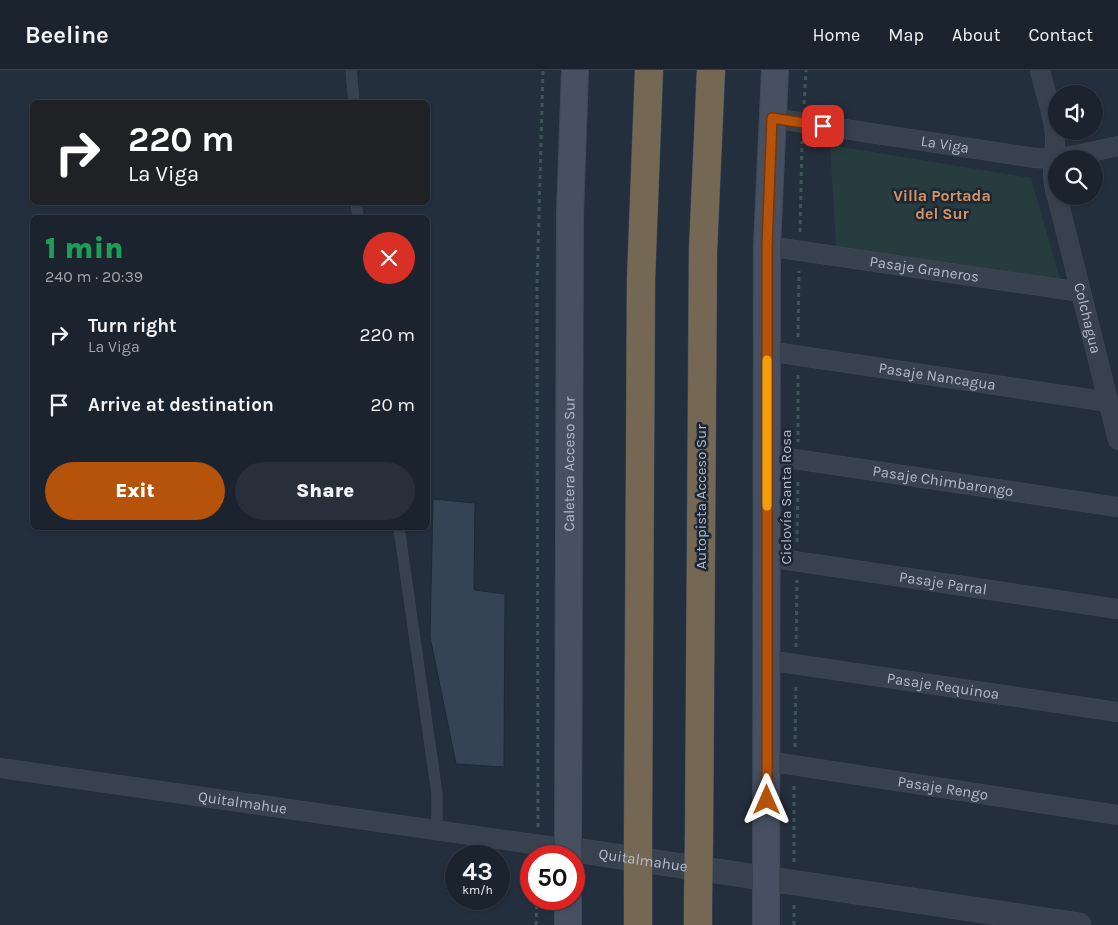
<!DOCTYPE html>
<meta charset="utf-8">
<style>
:root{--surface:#1b232e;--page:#282f3a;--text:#f1f3f6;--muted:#a0a4aa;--line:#39404a;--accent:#b45309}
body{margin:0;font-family:Karla,sans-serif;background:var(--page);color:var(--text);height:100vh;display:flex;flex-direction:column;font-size:19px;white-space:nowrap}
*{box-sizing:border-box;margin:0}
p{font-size:16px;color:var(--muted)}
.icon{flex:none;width:28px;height:28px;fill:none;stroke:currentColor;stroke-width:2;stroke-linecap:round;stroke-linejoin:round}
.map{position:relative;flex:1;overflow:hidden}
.panel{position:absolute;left:30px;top:145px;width:400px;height:315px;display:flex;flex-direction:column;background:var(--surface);border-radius:8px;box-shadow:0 1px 4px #0004,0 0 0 1px var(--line)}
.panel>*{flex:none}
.hud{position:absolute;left:30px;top:30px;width:400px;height:105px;border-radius:8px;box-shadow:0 1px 4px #0004,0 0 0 1px var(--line);background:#202124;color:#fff;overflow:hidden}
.buttons{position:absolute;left:1048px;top:15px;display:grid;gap:10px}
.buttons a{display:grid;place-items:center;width:55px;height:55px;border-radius:50%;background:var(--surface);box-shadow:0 1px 4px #0004,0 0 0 1px var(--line);font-size:25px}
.speed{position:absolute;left:445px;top:775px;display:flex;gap:10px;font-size:25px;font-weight:700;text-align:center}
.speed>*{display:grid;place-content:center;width:65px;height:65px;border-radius:50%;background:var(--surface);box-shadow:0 1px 4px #0004,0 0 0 1px var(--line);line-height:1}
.speed small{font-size:12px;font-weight:400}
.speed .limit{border:8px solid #d22;background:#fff;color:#111}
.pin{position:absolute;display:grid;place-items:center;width:42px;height:42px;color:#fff;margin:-21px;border-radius:10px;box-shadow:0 2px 8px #0006}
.me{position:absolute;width:55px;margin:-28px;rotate:0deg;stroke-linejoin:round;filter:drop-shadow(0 0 4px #0008)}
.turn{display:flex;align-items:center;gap:18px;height:105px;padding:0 15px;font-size:22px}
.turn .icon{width:65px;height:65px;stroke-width:2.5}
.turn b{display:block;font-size:35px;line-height:42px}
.round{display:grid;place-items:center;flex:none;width:52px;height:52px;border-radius:26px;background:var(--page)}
.head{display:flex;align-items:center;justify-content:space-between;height:85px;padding:0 15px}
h1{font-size:30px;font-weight:800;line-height:38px;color:#1e9e55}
.button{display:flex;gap:10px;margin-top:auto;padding:10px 15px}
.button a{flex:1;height:58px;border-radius:30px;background:var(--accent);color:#fff;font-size:20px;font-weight:800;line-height:58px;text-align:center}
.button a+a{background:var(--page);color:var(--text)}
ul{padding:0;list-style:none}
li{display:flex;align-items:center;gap:15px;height:70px;padding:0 15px}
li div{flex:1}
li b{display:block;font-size:19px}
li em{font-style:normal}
header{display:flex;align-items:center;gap:30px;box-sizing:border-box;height:70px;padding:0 25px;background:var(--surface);border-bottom:1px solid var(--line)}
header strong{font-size:24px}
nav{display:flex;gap:28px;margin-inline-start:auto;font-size:18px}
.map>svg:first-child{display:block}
</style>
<header>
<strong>Beeline</strong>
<nav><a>Home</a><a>Map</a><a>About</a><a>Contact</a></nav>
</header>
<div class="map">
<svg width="1118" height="855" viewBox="0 0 1118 855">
<rect width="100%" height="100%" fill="#242f3e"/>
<!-- green -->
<polygon fill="#263c3f" points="830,75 1031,108 1060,209 836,176"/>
<!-- building -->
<polygon fill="#364354" stroke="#1f2835" points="433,429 475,433 474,520 505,524 504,697 456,694 430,567"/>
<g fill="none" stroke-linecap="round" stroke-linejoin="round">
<!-- service casing -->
<g stroke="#414a57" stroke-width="11">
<g id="service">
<polyline points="351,0 354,32"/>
<polyline points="356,132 358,148"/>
<polyline points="399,458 437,724 437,760"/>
</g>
</g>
<!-- minor casing -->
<g stroke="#414a57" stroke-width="20">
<g id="minor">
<path d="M1040 0C1045 23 1056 50 1055 73 1055 95 1050 101 1056 124"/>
<path id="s1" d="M772 48 1035 88C1064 90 1090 82 1118 76"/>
<path id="s2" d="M1057 126 1118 370"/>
<path id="s3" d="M767 176 1081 222"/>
<path id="s4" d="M767 281 1109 332"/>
<path id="s5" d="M767 385 1118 437"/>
<path id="s6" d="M767 487 1118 539"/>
<path id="s7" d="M767 590 1118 642"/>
<path id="s8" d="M767 691 1118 745"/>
<path id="s9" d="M0 698 568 779"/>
</g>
</g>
<!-- tertiary casing -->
<g stroke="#414a57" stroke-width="25">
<g id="tertiary">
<path id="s10" d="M568 779 1079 855"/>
</g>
</g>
<!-- secondary casing -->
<g stroke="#414a57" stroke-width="28">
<g id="secondary">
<path id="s11" d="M568 786 570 144 575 0"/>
<polyline points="568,855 568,829"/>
<polyline points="766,855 767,176 775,0"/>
</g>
</g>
<!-- motorway casing -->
<g stroke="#434c59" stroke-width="29">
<g id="motorway">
<polyline points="638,761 641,210 649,0"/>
<polyline points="699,768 703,181 711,0"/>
<polyline points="638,855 638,822"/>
<polyline points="698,855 698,831"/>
</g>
</g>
<!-- path -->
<g stroke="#3f5557" stroke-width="3" stroke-dasharray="4 4" stroke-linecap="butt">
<polyline points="804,34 806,0"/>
<polyline points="800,162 802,71"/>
<polyline points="798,267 799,201"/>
<polyline points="798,305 798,372"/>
<polyline points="797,472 798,408"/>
<polyline points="796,577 797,510"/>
<polyline points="795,677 796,613"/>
<polyline points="538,757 537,216 543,0"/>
<polyline points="794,792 794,713"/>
<polyline points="536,855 537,829"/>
<polyline points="794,855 794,833"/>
</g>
<!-- service -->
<use href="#service" stroke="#38414e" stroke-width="10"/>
<!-- minor -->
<use href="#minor" stroke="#38414e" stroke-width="19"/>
<!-- tertiary -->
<use href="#tertiary" stroke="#38414e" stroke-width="24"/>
<!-- secondary -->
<use href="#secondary" stroke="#465061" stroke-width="26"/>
<!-- motorway -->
<use href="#motorway" stroke="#746855" stroke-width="28"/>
<!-- motorway-bridge casing -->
<g stroke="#434c59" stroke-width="29" stroke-linecap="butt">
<g id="motorway-bridge">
<polyline points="638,822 638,761"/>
<polyline points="698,831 699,768"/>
</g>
</g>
<!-- motorway-bridge -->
<use href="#motorway-bridge" stroke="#746855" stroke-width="28"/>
</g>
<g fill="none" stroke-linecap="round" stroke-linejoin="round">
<!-- route casing -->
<g stroke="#753606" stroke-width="12">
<polyline id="route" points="767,730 767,176 772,48 823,56"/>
</g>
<!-- route -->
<use href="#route" stroke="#b45309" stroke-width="9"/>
<!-- slow -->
<polyline stroke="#f59e0b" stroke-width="9" points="767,290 767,436"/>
</g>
<g text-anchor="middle" stroke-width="5" stroke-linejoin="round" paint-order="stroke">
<!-- street labels -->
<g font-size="15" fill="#b4bcc9" stroke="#1d2633">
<text dy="5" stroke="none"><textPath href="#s1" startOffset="175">La Viga</textPath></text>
<text dy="5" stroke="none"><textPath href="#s3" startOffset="159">Pasaje Graneros</textPath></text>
<text dy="5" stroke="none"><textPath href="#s2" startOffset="126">Colchagua</textPath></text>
<text dy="5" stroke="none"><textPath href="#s4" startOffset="172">Pasaje Nancagua</textPath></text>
<text dy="5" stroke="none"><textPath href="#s11" startOffset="392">Caletera Acceso Sur</textPath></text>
<text dy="5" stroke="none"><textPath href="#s5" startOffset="178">Pasaje Chimbarongo</textPath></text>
<text transform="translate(701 427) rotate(-90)" y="5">Autopista Acceso Sur</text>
<text transform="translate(786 427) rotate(-90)" y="5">Ciclovía Santa Rosa</text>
<text dy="5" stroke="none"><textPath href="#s6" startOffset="178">Pasaje Parral</textPath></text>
<text dy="5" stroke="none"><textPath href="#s7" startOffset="178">Pasaje Requinoa</textPath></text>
<text dy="5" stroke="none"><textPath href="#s8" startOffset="178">Pasaje Rengo</textPath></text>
<text dy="5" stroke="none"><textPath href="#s9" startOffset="245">Quitalmahue</textPath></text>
<text dy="5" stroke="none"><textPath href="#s10" startOffset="76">Quitalmahue</textPath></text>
</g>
<!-- neighbourhood labels -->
<g font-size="16" font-weight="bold" fill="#d59563" stroke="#1d2633">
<text x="942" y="131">Villa Portada<tspan x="942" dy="18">del Sur</tspan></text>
</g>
</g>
</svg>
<div class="buttons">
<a><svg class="icon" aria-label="sound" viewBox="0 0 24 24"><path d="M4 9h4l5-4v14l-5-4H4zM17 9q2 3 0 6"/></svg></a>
<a><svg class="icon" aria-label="search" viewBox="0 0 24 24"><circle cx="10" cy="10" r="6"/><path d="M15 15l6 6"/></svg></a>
</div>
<div class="speed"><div>43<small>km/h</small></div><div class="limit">50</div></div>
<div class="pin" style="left:823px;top:56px;background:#d93025"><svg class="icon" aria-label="arrive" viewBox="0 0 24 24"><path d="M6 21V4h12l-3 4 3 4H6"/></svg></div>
<svg class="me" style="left:767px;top:730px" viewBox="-20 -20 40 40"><path d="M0-17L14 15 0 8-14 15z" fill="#b45309" stroke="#fff" stroke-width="4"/></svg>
<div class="hud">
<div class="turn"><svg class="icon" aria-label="right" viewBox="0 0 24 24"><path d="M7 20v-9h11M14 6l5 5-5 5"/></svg><div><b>220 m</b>La Viga</div></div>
</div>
<section class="panel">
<div class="head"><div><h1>1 min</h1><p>240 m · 20:39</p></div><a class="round" style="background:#d93025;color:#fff"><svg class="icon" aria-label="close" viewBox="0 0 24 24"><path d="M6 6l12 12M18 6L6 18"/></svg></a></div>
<ul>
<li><svg class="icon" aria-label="right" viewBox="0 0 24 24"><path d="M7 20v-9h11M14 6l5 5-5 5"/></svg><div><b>Turn right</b><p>La Viga</p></div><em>220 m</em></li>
<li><svg class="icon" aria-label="arrive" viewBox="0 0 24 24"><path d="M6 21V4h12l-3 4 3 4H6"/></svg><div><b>Arrive at destination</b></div><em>20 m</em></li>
</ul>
<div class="button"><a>Exit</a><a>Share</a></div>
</section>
</div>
